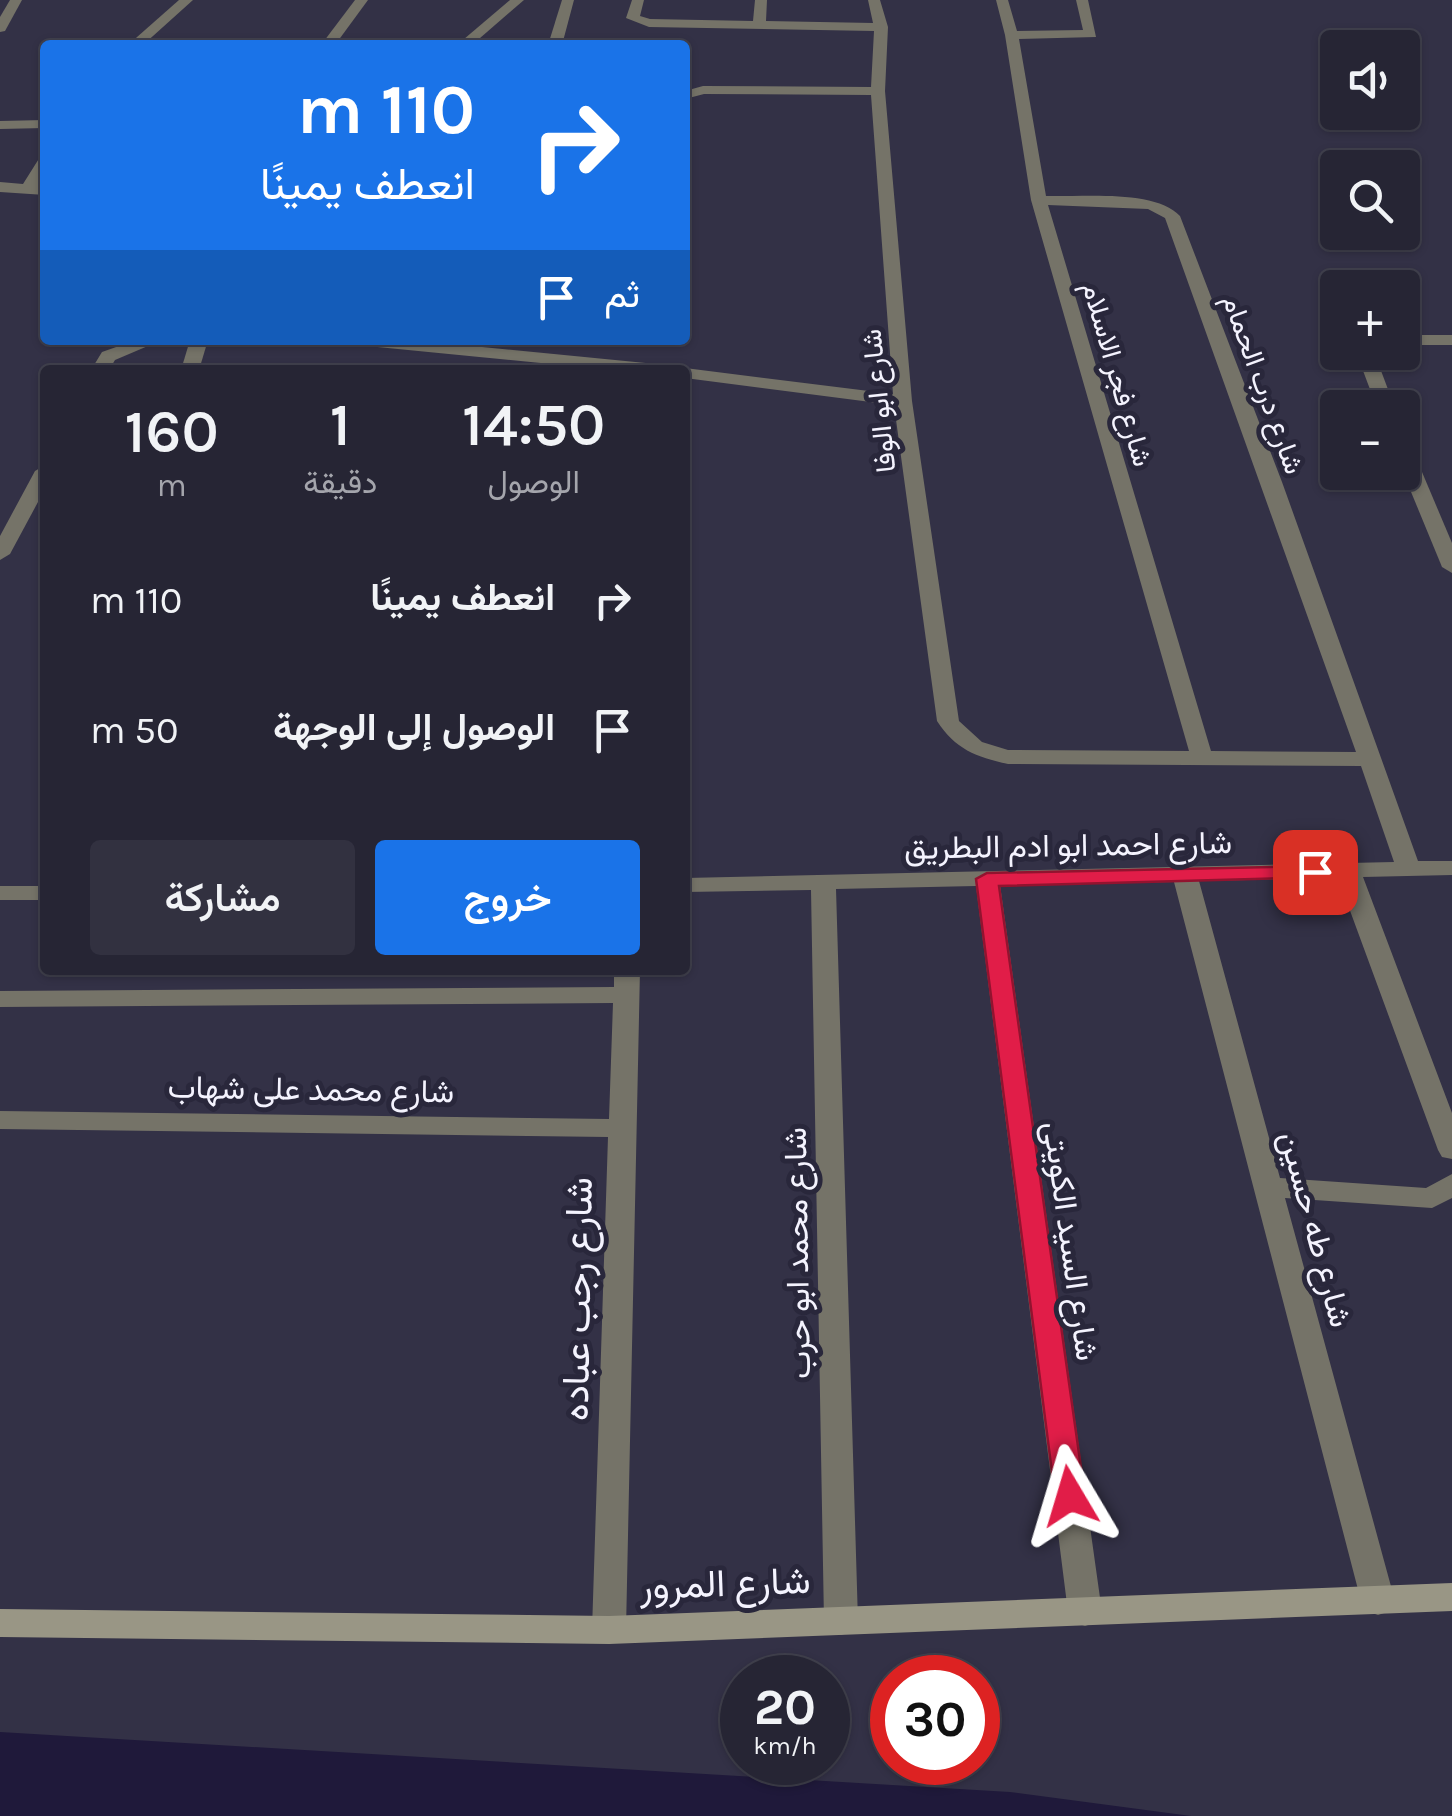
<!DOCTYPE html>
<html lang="ar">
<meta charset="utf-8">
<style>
:root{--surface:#262534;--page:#323140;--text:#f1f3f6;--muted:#a4a5ac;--line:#42424f;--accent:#1a73e8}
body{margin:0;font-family:Karla,Vazirmatn,sans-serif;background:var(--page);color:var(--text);direction:rtl;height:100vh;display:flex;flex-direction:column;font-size:38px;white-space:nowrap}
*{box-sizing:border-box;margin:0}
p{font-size:32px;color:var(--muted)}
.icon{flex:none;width:55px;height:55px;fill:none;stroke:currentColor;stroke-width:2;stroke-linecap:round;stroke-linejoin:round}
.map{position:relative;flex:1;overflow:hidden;direction:ltr}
.panel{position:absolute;left:40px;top:365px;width:650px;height:610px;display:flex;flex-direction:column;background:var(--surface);border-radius:10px;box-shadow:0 2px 8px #0004,0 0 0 2px var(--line);direction:rtl}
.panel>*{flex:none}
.top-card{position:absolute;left:40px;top:40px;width:650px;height:305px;border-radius:10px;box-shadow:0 2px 8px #0004,0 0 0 2px var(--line);direction:rtl;background:#1a73e8;color:#fff;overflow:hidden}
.buttons{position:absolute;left:1320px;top:30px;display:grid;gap:20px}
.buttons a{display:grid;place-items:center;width:100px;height:100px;border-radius:10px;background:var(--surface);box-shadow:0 2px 8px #0004,0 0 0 2px var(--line);font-size:50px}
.speed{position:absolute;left:720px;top:1655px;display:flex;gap:20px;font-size:50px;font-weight:700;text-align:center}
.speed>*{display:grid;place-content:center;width:130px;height:130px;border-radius:50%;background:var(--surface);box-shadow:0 2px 8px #0004,0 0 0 2px var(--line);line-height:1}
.speed small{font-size:25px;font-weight:400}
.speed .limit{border:15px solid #d22;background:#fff;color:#111}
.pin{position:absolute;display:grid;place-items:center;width:85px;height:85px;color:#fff;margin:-42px;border-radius:20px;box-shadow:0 5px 15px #0006}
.me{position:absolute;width:110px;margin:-55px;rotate:353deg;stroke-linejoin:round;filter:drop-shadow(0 0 8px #0008)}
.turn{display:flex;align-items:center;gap:35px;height:210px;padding:0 50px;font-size:45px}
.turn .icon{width:130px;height:130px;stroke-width:2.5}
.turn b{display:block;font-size:70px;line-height:85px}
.then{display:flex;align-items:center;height:95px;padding:0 50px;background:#0003;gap:20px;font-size:38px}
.eta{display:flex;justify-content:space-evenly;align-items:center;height:170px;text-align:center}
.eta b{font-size:60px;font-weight:600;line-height:70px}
.cta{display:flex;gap:20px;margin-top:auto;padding:20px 50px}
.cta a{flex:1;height:115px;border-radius:10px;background:var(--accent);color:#fff;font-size:40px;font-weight:600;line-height:115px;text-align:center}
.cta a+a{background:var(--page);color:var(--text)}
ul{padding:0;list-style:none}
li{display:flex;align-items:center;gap:30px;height:130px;padding:0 50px}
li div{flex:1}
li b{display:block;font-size:38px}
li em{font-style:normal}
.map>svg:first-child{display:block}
</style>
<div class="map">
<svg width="1452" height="1816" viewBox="0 0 1452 1816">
<rect width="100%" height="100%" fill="#333146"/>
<!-- water -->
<polygon fill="#1f193a" points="0,1732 1010,1792 1191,1816 0,1816"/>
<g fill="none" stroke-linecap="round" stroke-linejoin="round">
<!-- street -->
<g fill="#757368" fill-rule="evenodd">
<polygon points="10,0 22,0 5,31 0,32 0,17"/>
<polygon points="179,0 193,0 143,45 128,45"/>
<polygon points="355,0 368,0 335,45 321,45"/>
<polygon points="510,0 524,0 472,45 457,45"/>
<polygon points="562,0 574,0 562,45 548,45"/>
<path d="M632 0H644L640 16 650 19 753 21 755 0H767L766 21 873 23 868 0H880L888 27 885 91 912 401 959 721 982 742 1008 750 1189 751 1031 200 1005 35 996 0H1008L1017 31 1083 30 1076 0H1088L1096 37 1019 39 1046 196C1082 197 1156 189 1180 216L1282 482 1418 861H1452V875L1363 877 1452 1113V1159L1442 1157 1438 1150 1338 878 1199 881 1280 1178 1426 1188 1452 1174V1198L1432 1208 1285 1198 1395 1601 1390 1611 1378 1615 1366 1611 1361 1601 1174 882 1000 885 1102 1612 1097 1622 1085 1626 1073 1622 1068 1612 976 886 836 889 858 1621 853 1631 841 1635 829 1631 824 1621 811 890 685 892V878L1394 862 1361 766 1008 764C976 757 955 749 937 721L894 405 685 378V370H678L685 368 893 394 871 95 704 94 685 99V91L703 86 871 87 874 31 649 27 626 18ZM1048 205 1148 209 1165 218 1356 752 1211 751Z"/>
<polygon points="45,120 45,128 0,129 0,121"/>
<polygon points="45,156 45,172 38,185 45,185 45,195 0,192 0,182 23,184 40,157"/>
<rect x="1402" y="335" width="50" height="10"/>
<polygon points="136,340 162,340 115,360 109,370 91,370 102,352"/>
<polygon points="190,340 208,340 199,370 181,370"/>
<polygon points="348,340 411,340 666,365 675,370 611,370 357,345"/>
<polygon points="1356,352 1374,352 1395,408 1377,408"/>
<polygon points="1402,440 1411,446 1452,543 1452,573 1442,567 1402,470"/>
<polygon points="45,465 45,489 10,554 0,560 0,536 35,471"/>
<rect x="0" y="886" width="45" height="14"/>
<polygon points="614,970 640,970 626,1630 621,1640 609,1644 597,1640 592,1630 608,1137 0,1129 0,1111 609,1119 613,1003 0,1007 0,991 614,987"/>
</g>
<!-- secondary -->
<polygon fill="#999685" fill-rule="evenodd" points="1452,1583 1452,1611 609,1644 0,1637 0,1609 609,1616"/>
</g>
<!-- route -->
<polygon fill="#e11d48" stroke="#92132f" stroke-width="2.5" points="1315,866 1326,872 1323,877 999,886 1085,1496 1080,1505 1070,1508 1059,1505 1055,1496 976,879 987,873"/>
<g text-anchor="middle" stroke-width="10" stroke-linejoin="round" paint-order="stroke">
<!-- far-street labels -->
<g font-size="28" fill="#f4f3fe" stroke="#29273b">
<text transform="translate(1118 374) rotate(74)" y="10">شارع فجر الاسلام</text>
<text transform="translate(1264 384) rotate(70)" y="10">شارع درب الحمام</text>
<text transform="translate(878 401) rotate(-96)" y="10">شارع ابو الوفا</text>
</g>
<!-- street labels -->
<g font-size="32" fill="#f4f3fe" stroke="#29273b">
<text transform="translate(1068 845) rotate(-1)" y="11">شارع احمد ابو ادم البطريق</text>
<text transform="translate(311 1089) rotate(1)" y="11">شارع محمد على شهاب</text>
<text transform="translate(1316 1229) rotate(75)" y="11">شارع طه حسين</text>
<text transform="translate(1071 1241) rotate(82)" y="11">شارع السيد الكويتى</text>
<text transform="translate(797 1253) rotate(-91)" y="11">شارع محمد ابو حرب</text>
</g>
<!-- near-street labels -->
<g font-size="38" fill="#f4f3fe" stroke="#29273b">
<text transform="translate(577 1299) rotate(-89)" y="13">شارع رجب عباده</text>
<text transform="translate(725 1583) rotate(-2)" y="13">شارع المرور</text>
</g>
</g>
</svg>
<div class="buttons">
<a><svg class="icon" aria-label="sound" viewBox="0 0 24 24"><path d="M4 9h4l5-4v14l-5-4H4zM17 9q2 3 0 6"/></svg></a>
<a><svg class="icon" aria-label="search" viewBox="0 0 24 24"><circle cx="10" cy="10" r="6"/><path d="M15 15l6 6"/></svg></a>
<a>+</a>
<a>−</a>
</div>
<div class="speed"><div>20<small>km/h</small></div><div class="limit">30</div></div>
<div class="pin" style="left:1315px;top:872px;background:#d93025"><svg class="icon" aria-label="arrive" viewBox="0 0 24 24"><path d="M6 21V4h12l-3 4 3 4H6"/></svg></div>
<svg class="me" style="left:1070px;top:1496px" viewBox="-20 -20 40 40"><path d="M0-17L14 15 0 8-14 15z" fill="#e11d48" stroke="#fff" stroke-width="4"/></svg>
<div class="top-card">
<div class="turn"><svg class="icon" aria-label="right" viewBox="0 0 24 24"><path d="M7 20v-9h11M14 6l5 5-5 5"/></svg><div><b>110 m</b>انعطف يمينًا</div></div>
<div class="then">ثم<svg class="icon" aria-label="arrive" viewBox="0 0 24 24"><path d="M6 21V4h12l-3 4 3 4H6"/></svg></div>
</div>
<section class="panel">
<div class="eta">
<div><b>14:50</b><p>الوصول</p></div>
<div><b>1</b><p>دقيقة</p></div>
<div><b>160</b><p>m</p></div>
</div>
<ul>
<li><svg class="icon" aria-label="right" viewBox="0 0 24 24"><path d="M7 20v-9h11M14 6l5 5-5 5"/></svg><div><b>انعطف يمينًا</b></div><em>110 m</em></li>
<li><svg class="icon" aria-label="arrive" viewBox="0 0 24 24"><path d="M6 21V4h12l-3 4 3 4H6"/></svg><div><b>الوصول إلى الوجهة</b></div><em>50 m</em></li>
</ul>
<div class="cta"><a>خروج</a><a>مشاركة</a></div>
</section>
</div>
